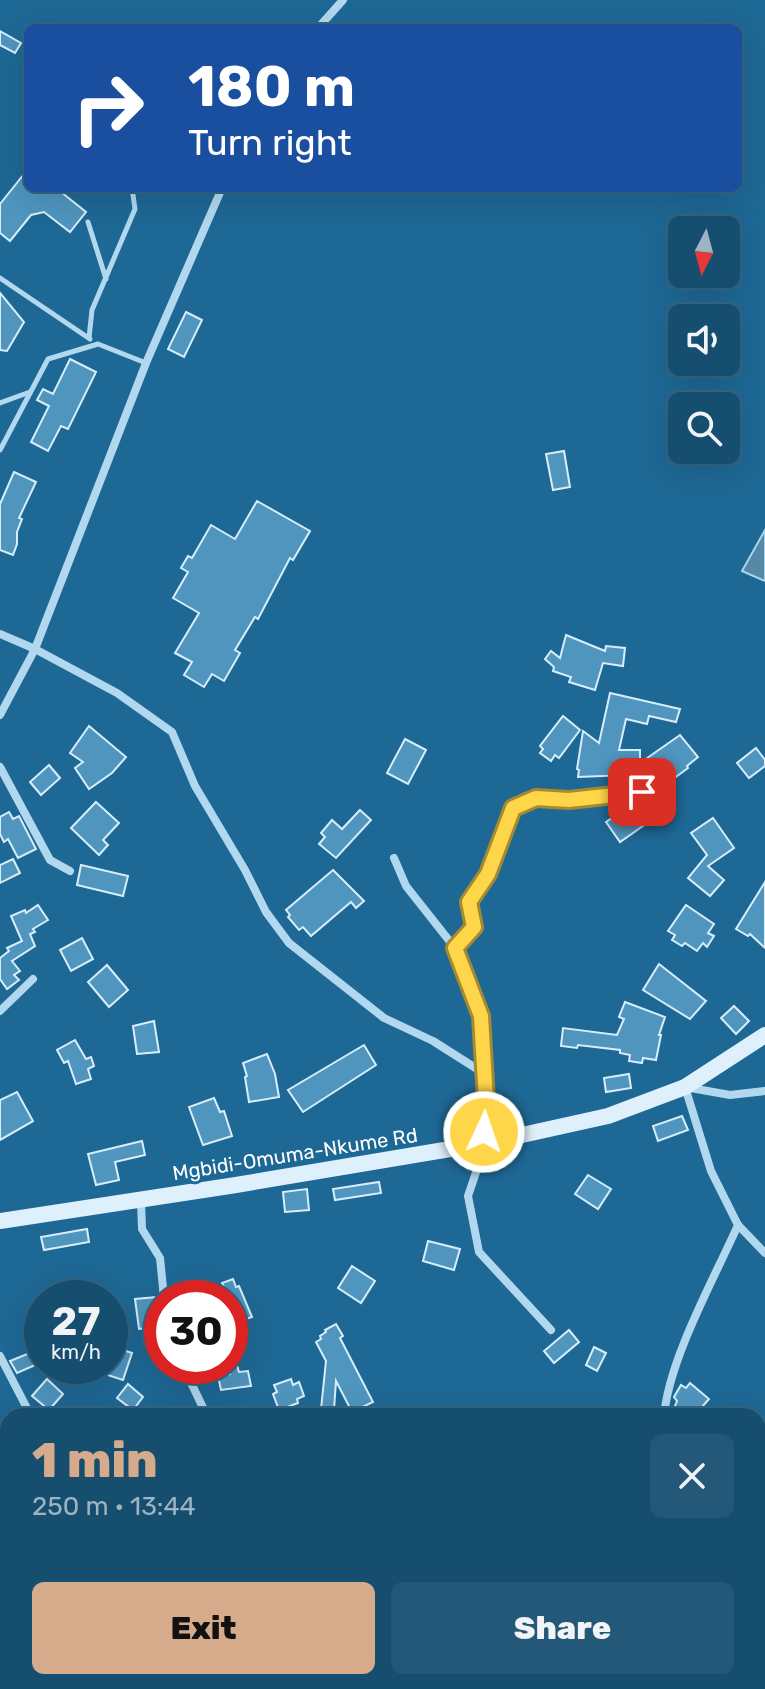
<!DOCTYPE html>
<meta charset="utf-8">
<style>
:root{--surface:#164e70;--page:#235878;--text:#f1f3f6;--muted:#9eb4c3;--line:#356583;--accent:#d6ab8b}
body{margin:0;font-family:Rubik,sans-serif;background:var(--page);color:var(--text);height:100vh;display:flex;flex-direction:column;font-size:30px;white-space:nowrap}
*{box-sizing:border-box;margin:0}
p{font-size:26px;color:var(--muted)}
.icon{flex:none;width:44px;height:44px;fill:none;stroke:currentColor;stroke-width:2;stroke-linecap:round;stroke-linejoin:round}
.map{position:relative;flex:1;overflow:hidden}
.details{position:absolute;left:0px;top:1408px;width:766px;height:282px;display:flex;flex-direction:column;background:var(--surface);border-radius:24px 24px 0 0;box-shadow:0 8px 32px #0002,0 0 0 2px var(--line)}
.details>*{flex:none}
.guide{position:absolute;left:24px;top:24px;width:718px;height:168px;border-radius:12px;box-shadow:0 8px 32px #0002,0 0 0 2px var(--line);background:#1a4fa0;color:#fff;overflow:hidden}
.needle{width:52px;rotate:186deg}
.controls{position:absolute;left:668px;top:216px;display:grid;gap:16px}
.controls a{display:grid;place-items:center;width:72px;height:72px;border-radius:12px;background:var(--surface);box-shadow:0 8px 32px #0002,0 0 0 2px var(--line);font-size:40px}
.speed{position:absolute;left:24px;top:1280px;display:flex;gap:16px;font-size:40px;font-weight:700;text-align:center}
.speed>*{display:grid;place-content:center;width:104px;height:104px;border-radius:50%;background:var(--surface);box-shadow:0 8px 32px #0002,0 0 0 2px var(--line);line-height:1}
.speed small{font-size:20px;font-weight:400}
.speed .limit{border:12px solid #d22;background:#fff;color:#111}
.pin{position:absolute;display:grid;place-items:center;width:68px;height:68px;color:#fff;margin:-34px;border-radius:16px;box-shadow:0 4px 12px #0006}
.me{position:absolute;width:88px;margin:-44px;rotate:3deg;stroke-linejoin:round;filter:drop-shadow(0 0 6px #0008)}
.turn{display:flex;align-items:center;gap:28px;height:168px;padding:0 32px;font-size:36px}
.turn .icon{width:104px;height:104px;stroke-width:2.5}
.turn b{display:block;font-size:56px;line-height:68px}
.round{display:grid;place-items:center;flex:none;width:84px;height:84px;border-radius:12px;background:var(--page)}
.headline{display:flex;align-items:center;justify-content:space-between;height:136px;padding:0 32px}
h1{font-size:48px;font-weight:800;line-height:60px;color:var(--accent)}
.primary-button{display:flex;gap:16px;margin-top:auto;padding:16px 32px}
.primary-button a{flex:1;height:92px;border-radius:12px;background:var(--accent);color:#111;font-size:32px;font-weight:800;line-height:92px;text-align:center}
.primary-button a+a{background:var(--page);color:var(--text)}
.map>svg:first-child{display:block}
</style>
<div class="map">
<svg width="765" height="1689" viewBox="0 0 765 1689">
<rect width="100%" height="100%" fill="#1e6895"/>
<!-- water -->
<polygon fill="#5789a7" stroke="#a4d6f0" stroke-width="2" points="765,530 765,581 742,571"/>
<!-- building -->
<g fill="#4f95be" stroke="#d7eefa" stroke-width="2">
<polygon points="0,31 21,43 15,53 0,45"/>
<polygon points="28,169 28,188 56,188 86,212 70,232 44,212 31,215 10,241 0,233 0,204"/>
<polygon points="0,293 24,322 7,351 0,350"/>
<polygon points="186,312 202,320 184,357 168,349"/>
<polygon points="70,359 96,372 68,429 61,426 48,451 31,442 49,406 37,400 43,389 53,394"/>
<polygon points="564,451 570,487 553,490 546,454"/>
<polygon points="14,472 36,482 19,518 22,519 17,532 17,544 13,555 0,550 0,504"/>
<polygon points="257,501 310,531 293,560 290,558 258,619 255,617 235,650 240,653 224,681 212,674 204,687 184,675 192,662 175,653 199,613 173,598 188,572 181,568 188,556 192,558 211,525 235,539"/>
<polygon points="566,635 605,651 606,646 625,648 623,666 603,663 595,690 569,682 571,677 553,671 554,667 545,659 551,651 560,658"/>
<polygon points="610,693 680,709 676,722 649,716 647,724 626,719 619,750 640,750 640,763 680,735 698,757 687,766 688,768 665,785 653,768 627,769 627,775 578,777 579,770 577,769 583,731 599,743"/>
<polygon points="563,716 580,730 559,758 555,755 551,761 540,753 543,749 540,746"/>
<polygon points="89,726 126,757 112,773 89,789 75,768 83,762 70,753"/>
<polygon points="405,739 426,750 408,784 387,773"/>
<polygon points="756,748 765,760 765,766 749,778 737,763"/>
<polygon points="49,765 60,778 41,795 30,782"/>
<polygon points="626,801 626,809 636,802 650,821 620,842 606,822 616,815 612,810"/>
<polygon points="96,802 119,823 103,840 108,845 99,855 71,828"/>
<polygon points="360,810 371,820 336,858 319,844 325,837 321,833 332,820 342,829"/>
<polygon points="9,812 13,819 19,816 36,849 18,858 8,839 4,842 0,834 0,817"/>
<polygon points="713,818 734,848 708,866 724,880 710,896 688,878 707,855 691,833"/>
<polygon points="13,859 20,873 0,883 0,865"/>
<polygon points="81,865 128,876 123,896 77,885"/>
<polygon points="333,870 364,901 356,908 351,902 311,936 303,927 299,930 288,917 290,915 286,910"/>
<polygon points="765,882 765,948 750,934 748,936 736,929"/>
<polygon points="38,905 48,920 33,929 35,932 30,934 35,946 12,961 20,971 14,975 19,980 7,989 0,979 0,958 9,951 7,948 22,941 11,916 25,910 26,913"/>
<polygon points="686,905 714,924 708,933 714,936 707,947 703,943 697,951 685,943 682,946 672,940 675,935 668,931"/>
<polygon points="82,938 93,959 71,971 60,950"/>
<polygon points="659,964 706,1001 690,1019 643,990"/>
<polygon points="107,965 128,990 109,1007 88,982"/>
<polygon points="625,1002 665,1017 659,1035 661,1035 656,1060 643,1058 642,1063 629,1061 630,1055 620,1053 620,1050 578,1045 577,1048 561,1046 563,1028 617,1035 624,1019 619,1017"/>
<polygon points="734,1006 749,1021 736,1034 721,1018"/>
<polygon points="154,1021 159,1052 137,1054 133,1026"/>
<polygon points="75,1040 86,1059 91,1057 94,1066 88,1069 91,1079 76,1084 68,1061 64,1063 57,1050"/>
<polygon points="364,1045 376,1065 303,1112 288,1090"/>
<polygon points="267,1054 275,1074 279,1097 249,1102 245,1077 247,1076 243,1063"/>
<polygon points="629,1074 631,1088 606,1092 604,1078"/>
<polygon points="17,1092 33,1121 0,1140 0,1100"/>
<polygon points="214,1098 220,1112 224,1111 232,1136 203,1145 189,1107"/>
<polygon points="682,1116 688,1130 658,1141 653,1126"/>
<polygon points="142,1141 145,1155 115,1162 119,1180 96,1185 88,1154"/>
<polygon points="588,1175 611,1189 598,1209 575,1194"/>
<polygon points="379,1182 381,1193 335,1200 333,1189"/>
<polygon points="307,1189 309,1210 285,1212 283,1192"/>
<polygon points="87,1229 89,1242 44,1250 41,1237"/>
<polygon points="428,1241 460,1249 454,1270 423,1261"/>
<polygon points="352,1266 375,1281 361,1303 338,1288"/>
<polygon points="233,1279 236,1287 239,1286 252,1317 230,1325 230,1298 204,1297 225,1289 222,1283"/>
<polygon points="157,1297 160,1304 162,1326 139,1329 135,1299"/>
<polygon points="336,1324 343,1336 340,1338 373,1402 352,1412 336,1381 334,1410 321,1409 326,1361 316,1342 321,1339 320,1336 326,1332 325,1330"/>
<polygon points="569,1330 579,1342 554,1363 544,1351"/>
<polygon points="110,1346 132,1353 123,1380 86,1368 87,1366 110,1366"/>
<polygon points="594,1347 606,1353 597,1371 586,1365"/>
<polygon points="42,1348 42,1362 17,1373 10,1361"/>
<polygon points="233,1352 239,1372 248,1371 251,1386 221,1390 218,1376 230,1374 230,1353"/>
<polygon points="47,1379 63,1394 49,1410 32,1396"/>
<polygon points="291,1379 293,1385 299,1382 304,1396 297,1399 298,1403 279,1410 273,1394 277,1392 274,1385"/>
<polygon points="690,1383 709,1399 694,1416 671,1416 677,1401 674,1397 681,1385 686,1388"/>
<polygon points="128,1384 143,1397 133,1410 117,1398"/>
</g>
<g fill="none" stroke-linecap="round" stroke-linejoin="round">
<!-- lane -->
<g stroke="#b1d8ef" stroke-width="5">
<polyline points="88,222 106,279"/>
<polyline points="0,278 90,339"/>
<polyline points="89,338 92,310 135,209 132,188"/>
<polyline points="0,403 30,392"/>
<polyline points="0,450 48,359 98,344 146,363"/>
</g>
<!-- street -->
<g stroke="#b1d8ef" stroke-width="8">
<polyline points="318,28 343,0"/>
<polyline points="0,634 35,649 117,693 172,732 195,786 245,870 266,912 289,943 384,1018 433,1041 485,1074 481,1016 455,948 406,886 394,858"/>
<polyline points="0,715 35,649 146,363 222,188"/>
<polyline points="0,767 50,860 70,871"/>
<polyline points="455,948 474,927 469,902 488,874 513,808 536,798 569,800 642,792"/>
<polyline points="0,1011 33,979"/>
<polyline points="485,1074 486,1143 468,1196 479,1252 551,1330"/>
<polyline points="765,1091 730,1095 685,1087 711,1171 738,1225 765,1253"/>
<polyline points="141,1200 142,1229 160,1258 164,1298"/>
<polyline points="0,1356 31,1416"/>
<polyline points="183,1366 207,1416"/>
<path d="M664 1416C669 1359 714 1279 738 1225"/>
<polyline points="0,1515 8,1502"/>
<polyline points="252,1682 259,1689"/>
<polyline points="347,1689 358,1682"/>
</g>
<!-- secondary -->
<polyline stroke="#def0fb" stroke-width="16" points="0,1221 236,1185 486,1143 608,1116 685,1087 765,1035"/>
</g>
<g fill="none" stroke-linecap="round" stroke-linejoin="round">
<!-- route casing -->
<g stroke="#a68a30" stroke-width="20">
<polyline id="route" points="484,1132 486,1101 481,1016 455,948 474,927 469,902 488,874 513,808 536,798 569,800 642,792"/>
</g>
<!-- route -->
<use href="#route" stroke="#ffd54a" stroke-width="14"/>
</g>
<g text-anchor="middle" stroke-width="6" stroke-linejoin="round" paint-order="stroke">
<!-- street labels -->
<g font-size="20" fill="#fff" stroke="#1e6895">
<text transform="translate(295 1154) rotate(-9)" y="7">Mgbidi-Omuma-Nkume Rd</text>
</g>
</g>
</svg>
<div class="controls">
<a><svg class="needle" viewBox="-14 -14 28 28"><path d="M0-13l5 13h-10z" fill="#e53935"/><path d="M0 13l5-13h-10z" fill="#9eb4c3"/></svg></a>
<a><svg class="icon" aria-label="sound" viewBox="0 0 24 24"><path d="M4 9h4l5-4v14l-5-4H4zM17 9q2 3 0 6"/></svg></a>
<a><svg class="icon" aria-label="search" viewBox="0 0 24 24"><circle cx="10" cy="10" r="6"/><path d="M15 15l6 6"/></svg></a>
</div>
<div class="speed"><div>27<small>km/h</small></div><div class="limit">30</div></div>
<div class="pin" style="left:642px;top:792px;background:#d93025"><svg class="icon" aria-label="arrive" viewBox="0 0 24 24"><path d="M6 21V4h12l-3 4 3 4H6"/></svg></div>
<svg class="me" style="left:484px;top:1132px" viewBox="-20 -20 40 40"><circle r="17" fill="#ffd54a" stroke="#fff" stroke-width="3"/><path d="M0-11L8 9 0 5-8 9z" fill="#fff"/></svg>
<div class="guide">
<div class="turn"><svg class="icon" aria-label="right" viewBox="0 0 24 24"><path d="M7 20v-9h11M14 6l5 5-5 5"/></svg><div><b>180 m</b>Turn right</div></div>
</div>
<section class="details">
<div class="headline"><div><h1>1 min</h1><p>250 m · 13:44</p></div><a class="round"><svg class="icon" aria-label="close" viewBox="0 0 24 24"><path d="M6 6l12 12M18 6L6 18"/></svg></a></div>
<div class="primary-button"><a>Exit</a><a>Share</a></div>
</section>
</div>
